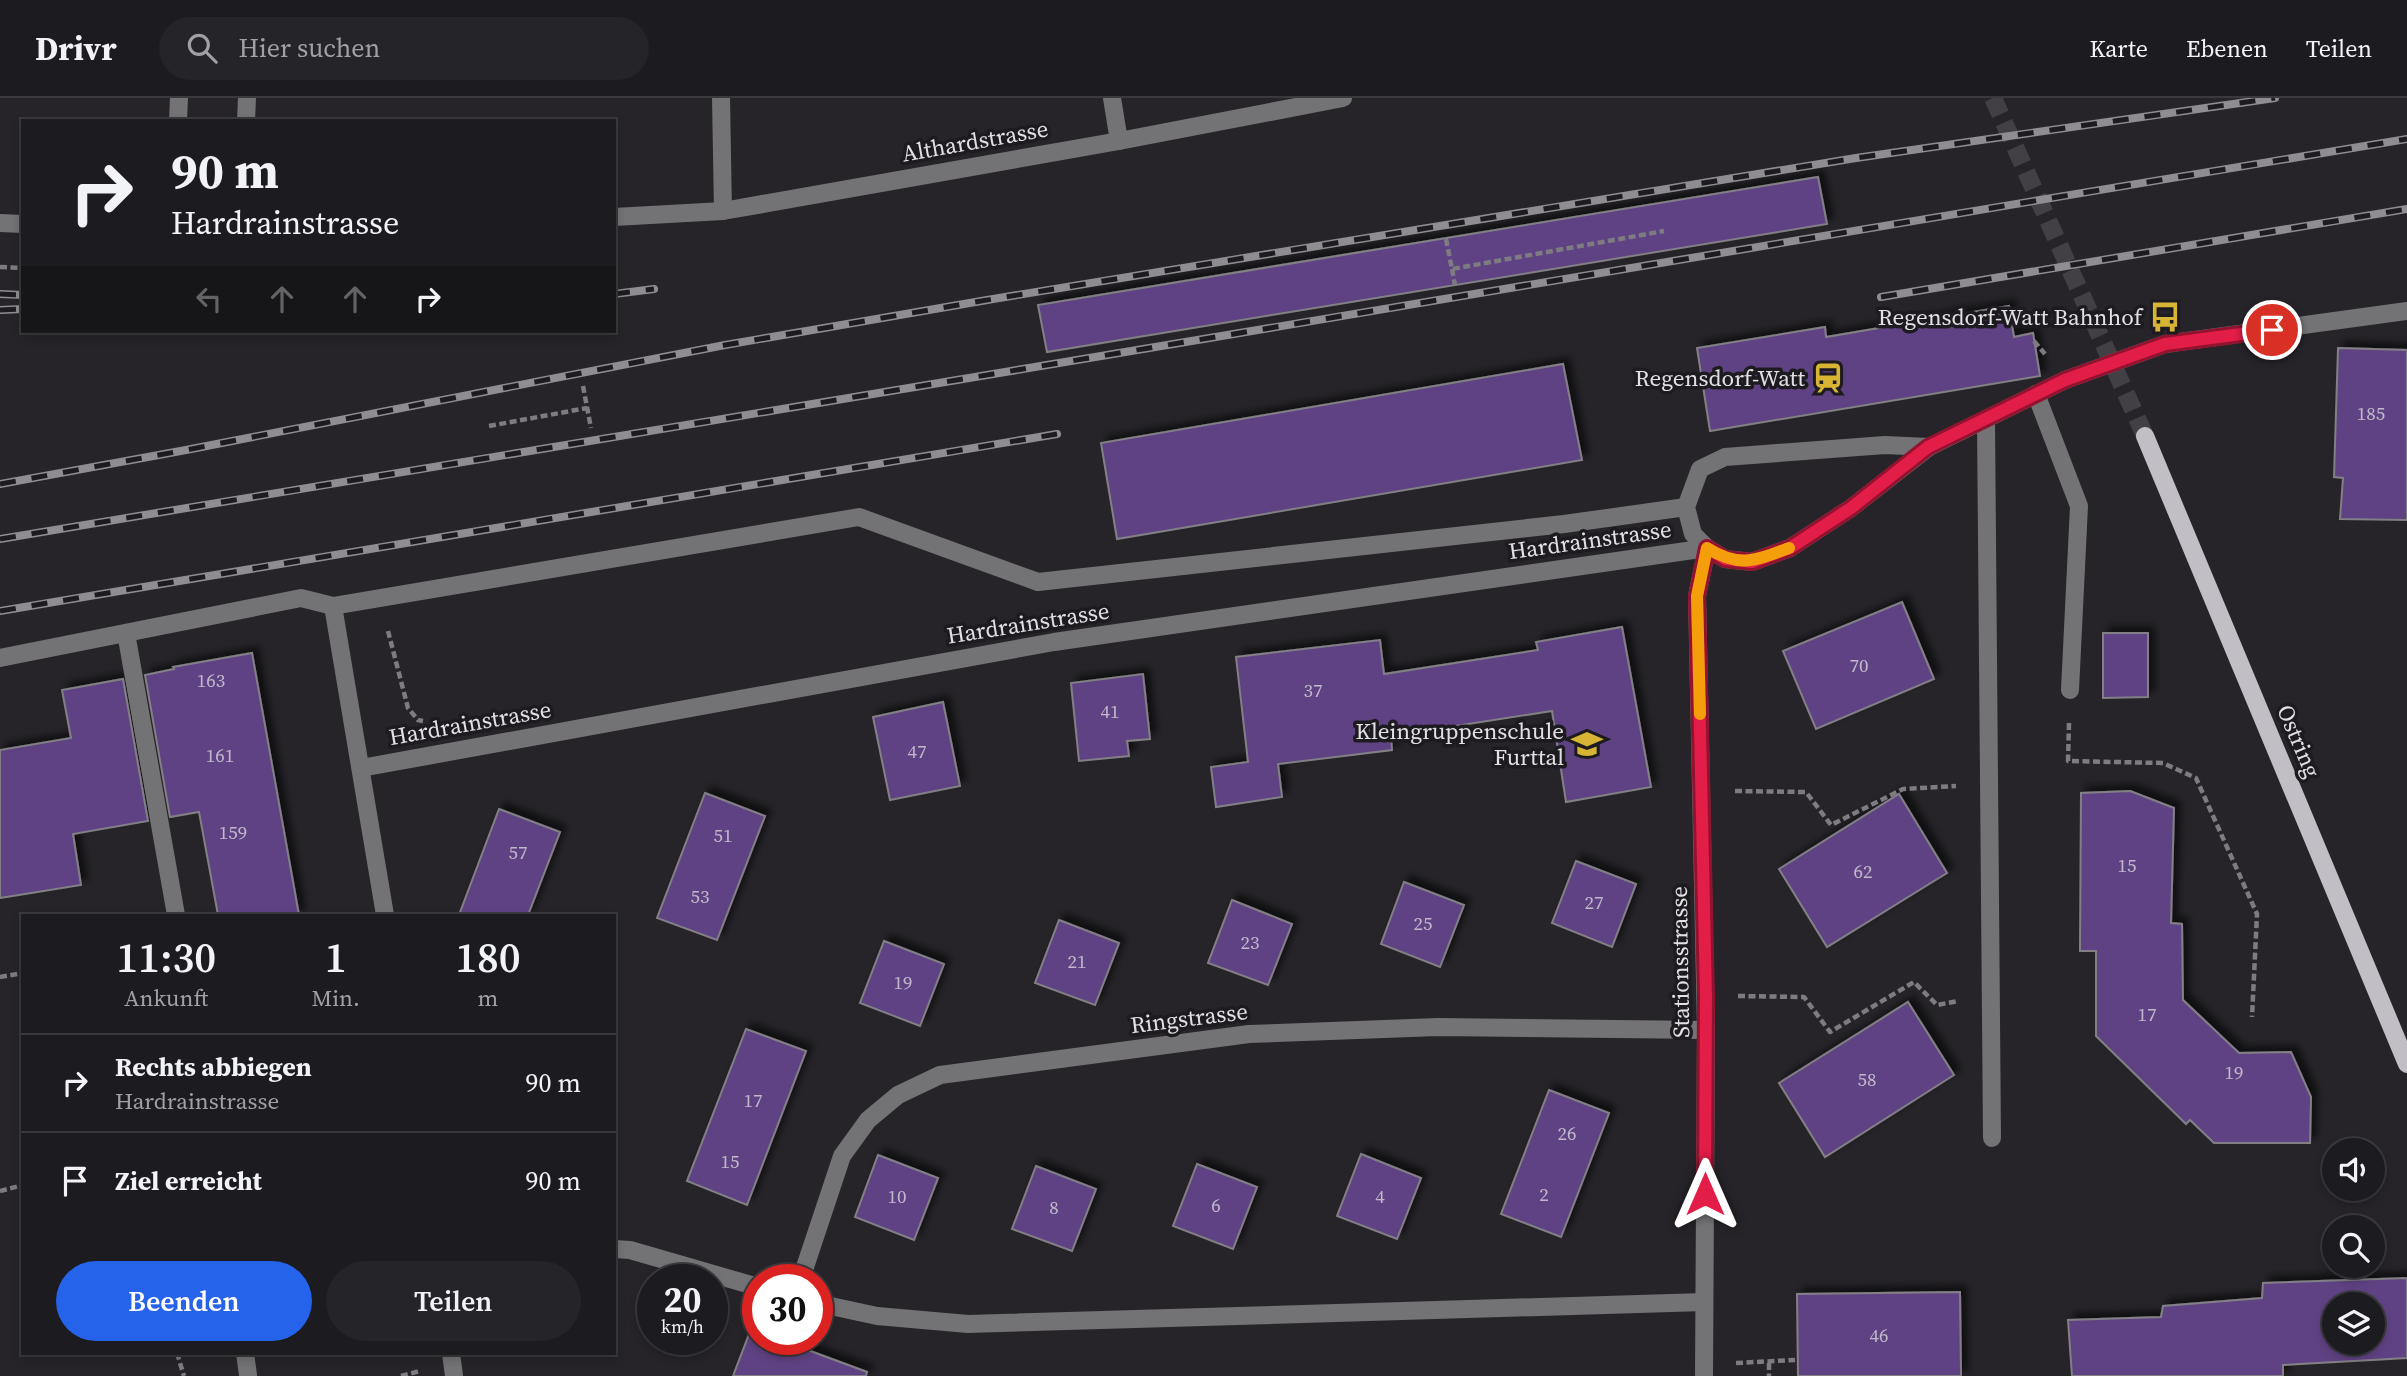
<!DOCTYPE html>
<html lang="de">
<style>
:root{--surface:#1c1b1f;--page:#252428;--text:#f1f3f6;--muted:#a0a1a4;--line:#3a393d;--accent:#2563eb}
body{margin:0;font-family:"Source Serif 4",serif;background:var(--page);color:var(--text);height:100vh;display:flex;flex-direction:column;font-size:26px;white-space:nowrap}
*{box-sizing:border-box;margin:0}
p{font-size:23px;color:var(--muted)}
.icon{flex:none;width:38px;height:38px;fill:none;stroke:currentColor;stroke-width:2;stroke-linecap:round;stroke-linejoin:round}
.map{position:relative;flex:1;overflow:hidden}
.panel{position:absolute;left:21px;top:816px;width:595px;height:441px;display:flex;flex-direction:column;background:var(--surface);border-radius:0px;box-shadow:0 4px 10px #0003,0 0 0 2px var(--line)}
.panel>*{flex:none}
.guide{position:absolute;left:21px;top:21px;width:595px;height:214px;border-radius:0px;box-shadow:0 4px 10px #0003,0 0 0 2px var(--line);background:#1c1b1f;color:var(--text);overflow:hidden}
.controls{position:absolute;left:2322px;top:1040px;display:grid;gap:14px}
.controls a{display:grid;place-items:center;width:63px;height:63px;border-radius:50%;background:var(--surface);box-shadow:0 4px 10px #0003,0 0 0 2px var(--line);font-size:35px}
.speed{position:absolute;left:637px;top:1166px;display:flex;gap:14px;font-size:35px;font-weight:700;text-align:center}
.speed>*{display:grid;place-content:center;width:91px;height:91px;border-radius:50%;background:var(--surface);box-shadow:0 4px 10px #0003,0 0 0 2px var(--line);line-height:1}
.speed small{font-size:18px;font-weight:400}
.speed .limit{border:10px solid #d22;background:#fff;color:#111}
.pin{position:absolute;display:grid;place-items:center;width:60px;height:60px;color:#fff;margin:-30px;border:4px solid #fff;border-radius:50%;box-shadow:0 2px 7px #0007}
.me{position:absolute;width:77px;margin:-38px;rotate:0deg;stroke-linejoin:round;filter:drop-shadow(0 0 5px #0008)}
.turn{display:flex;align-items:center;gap:24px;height:147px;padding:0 35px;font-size:32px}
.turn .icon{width:91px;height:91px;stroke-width:2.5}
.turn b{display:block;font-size:49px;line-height:60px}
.lanes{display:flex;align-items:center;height:66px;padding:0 35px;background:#0003;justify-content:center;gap:35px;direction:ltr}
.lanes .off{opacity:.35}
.eta{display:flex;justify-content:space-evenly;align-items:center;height:119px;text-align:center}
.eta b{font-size:42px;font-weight:600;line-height:49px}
.primary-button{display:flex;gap:14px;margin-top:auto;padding:14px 35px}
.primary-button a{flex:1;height:80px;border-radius:42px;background:var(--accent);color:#fff;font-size:28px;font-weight:600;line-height:80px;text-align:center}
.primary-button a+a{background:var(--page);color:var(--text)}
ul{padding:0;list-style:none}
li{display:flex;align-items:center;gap:21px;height:98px;padding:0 35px;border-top:2px solid var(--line)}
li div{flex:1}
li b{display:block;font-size:26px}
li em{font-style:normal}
header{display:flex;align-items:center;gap:42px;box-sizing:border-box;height:98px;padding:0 35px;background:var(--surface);border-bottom:2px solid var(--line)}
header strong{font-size:33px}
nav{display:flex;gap:38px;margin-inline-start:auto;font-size:24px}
.search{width:490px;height:63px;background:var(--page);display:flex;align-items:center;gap:18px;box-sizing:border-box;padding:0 24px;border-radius:38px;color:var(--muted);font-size:26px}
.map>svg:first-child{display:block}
</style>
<header>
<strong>Drivr</strong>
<div class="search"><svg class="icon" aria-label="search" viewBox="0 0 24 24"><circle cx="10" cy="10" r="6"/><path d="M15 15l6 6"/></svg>Hier suchen</div>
<nav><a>Karte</a><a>Ebenen</a><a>Teilen</a></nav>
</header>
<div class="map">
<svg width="2407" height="1278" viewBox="0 0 2407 1278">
<defs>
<filter id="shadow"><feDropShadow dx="6" dy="-6" stdDeviation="3.5" flood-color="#0009"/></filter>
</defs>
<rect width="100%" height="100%" fill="#262429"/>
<!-- building -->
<g fill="#5e4283" stroke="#827f85" stroke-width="2" fill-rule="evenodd" filter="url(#shadow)">
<polygon points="1818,79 1827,126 1047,254 1038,207"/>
<polygon points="2009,208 2014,239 2033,235 2040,278 1710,333 1697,250 1825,229 1826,239"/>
<polygon points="2338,250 2407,252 2407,422 2340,421 2343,380 2334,379"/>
<polygon points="1563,266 1582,362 1117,441 1101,345"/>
<polygon points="1902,504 1934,581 1816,631 1783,553"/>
<polygon points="1622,529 1651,689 1566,704 1552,613 1391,638 1392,652 1278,666 1282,699 1216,709 1211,669 1248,664 1236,559 1380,542 1384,576 1538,552 1536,544"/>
<polygon points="2103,535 2148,535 2148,599 2103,600"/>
<polygon points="252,555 299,817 218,817 199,714 170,719 145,577 174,571 173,569"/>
<polygon points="1143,576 1150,641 1127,643 1129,658 1079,663 1071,585"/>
<polygon points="123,581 148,723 73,736 81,787 0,800 0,652 71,640 62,592"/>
<polygon points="943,604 960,688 890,702 873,619"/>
<polygon points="2130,693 2174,710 2171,825 2182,826 2183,902 2239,955 2291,954 2311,999 2310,1045 2214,1045 2190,1022 2186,1026 2096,938 2096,853 2080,853 2081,695"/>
<polygon points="705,695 765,718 717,842 657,820"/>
<polygon points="1899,696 1947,775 1827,849 1779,771"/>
<polygon points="499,711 560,734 528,817 459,817"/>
<polygon points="1576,763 1636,786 1612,849 1552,825"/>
<polygon points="1404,784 1464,807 1440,869 1381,846"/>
<polygon points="1232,802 1292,826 1268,887 1208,865"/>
<polygon points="1059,822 1119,845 1095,907 1035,885"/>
<polygon points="884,843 944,866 920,928 860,905"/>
<polygon points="1908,904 1954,977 1825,1059 1779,985"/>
<polygon points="746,931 806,953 747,1107 687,1083"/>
<polygon points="1549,992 1609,1015 1561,1139 1501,1116"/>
<polygon points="1361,1056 1421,1080 1397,1141 1337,1118"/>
<polygon points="878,1057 938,1080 914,1142 855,1119"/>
<polygon points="1197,1066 1257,1089 1233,1151 1173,1128"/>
<polygon points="1036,1068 1096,1091 1072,1153 1012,1131"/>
<path d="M2407 1180V1260L2283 1267V1278H2072L2068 1222 2161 1219 2163 1208 2262 1200 2263 1185ZM2334 1206H2373V1244H2334Z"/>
<polygon points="1960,1194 1961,1278 1798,1278 1797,1196"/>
<polygon points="751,1231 758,1233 758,1241 778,1241 867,1274 866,1278 733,1278"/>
</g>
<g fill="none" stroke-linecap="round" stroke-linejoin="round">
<!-- major-tunnel -->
<polyline stroke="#424045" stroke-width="18" stroke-dasharray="18 9" stroke-linecap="butt" points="1993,0 2145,338"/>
<!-- path -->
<g stroke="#7e7c80" stroke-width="4.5" stroke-dasharray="7 3.5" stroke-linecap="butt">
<polyline points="1446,141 1452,171 1664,133"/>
<polyline points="0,169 23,170"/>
<polyline points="1452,171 1455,187"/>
<polyline points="2034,243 2045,256"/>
<polyline points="583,288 591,330"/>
<polyline points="489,328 587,310"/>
<polyline points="388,533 408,610 418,622 423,623"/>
<polyline points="2069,625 2068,663 2163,665 2196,680 2257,816 2252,919"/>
<polyline points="1735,693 1806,694 1831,727 1903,691 1956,688"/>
<polyline points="0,879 23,875"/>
<polyline points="1738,898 1804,899 1830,934 1914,884 1937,907 1958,903"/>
<polyline points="0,1093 23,1087"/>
<polyline points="177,1255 184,1278"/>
<polyline points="1736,1265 1795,1262"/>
<polyline points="1769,1265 1769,1278"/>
<polyline points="401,1278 420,1273"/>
</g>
<!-- minor -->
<g stroke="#737274" stroke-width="18">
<polyline points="721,0 723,113"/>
<polyline points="1112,0 1119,43"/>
<polyline points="178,23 179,0"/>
<polyline points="246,23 247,0"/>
<polyline points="614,119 723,113 1119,43 1343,0"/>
<polyline points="0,125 23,126"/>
<polyline points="2036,296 2079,408 2070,592"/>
<polyline points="1986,321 1992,1040"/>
<polyline points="1929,349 1885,347 1725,359 1700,371 1686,409 1693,436 1707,450 1725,461 1752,464 1790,450 1851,410 1929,349 2065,282 2165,246 2407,213"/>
<polyline points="333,508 385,817"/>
<polyline points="126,535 176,817"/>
<polyline points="0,560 301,500 333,508 859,419 1038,484 1564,426 1686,409"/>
<polyline points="361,670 1054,544 1707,450"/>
<polyline points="614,1151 630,1152 758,1189"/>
<polyline points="801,1181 842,1058 868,1022 898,997 940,977 1249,936 1438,929 1706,932"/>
<polyline points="817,1205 877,1218 968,1226 1704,1204"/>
<polyline points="245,1255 248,1277"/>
<polyline points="451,1255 454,1278"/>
<polyline points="1704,1278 1706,932 1697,498 1707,450"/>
</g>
<!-- major -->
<polyline stroke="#c1bfc5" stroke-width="18" points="2145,338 2407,966"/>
<!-- rail casing -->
<g stroke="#8f8d91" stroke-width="8">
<g id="rail">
<polyline points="0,196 23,197"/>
<polyline points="614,196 654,191"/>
<polyline points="1881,199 2407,111"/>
<polyline points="0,212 23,211"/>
<polyline points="0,386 186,352 725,247 993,201 1856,60 2275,0"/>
<polyline points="0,441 2407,41"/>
<polyline points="0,513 1057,336"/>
</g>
</g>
<!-- rail -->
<use href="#rail" stroke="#1d1b1f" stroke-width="5" stroke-dasharray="16" stroke-linecap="butt"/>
</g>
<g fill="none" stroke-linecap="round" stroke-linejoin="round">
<!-- route casing -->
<g stroke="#92132f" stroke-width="18">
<polyline id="route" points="1705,1096 1706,898 1697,498 1707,450 1725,461 1752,464 1790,450 1851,410 1928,349 2065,282 2165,246 2272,232"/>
</g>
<!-- route -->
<use href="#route" stroke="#e11d48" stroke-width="12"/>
<!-- slow -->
<path stroke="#f59e0b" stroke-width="12" d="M1700 616 1697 498 1707 450C1739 470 1755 463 1789 450"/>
</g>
<!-- icons -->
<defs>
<g id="bus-bare" transform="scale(2.415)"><path d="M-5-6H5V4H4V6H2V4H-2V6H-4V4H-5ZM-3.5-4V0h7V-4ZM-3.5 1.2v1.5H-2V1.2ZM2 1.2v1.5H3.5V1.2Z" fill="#d8b434" stroke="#1d1b1f" stroke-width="2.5" paint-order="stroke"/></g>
<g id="station-bare" transform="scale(2.415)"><path d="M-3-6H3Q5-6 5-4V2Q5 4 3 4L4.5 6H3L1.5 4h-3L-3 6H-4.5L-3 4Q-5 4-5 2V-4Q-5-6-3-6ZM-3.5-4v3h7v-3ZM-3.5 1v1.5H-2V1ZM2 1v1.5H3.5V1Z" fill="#d8b434" stroke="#1d1b1f" stroke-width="2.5" paint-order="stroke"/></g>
<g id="school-bare" transform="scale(2.415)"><path d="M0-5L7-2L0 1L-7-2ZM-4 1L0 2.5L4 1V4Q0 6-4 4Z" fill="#d8b434" stroke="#1d1b1f" stroke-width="2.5" paint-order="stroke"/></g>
</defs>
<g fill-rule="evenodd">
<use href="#bus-bare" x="2165" y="219"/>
<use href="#station-bare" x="1828" y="280"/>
<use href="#school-bare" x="1587" y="646"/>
</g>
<g text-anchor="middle" stroke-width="7" stroke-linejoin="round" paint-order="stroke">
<!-- number labels -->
<g font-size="19" fill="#c1b8cc">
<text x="2371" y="322">185</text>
<text x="1859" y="574">70</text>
<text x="211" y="589">163</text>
<text x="1313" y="599">37</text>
<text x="1110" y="620">41</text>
<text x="917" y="660">47</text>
<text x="220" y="664">161</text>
<text x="233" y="741">159</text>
<text x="723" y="744">51</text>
<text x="518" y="761">57</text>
<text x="2127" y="774">15</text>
<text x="1863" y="780">62</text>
<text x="700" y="805">53</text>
<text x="1594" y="811">27</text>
<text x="1423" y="832">25</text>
<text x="1250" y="851">23</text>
<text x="1077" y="870">21</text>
<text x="903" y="891">19</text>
<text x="2147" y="923">17</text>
<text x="2234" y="981">19</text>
<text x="1867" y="988">58</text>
<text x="753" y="1009">17</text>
<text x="1567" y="1042">26</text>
<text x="730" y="1070">15</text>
<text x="1544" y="1103">2</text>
<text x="897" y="1105">10</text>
<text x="1380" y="1105">4</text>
<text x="1216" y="1114">6</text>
<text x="1054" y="1116">8</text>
<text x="1879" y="1244">46</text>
</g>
<!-- street labels -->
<g font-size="23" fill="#e2e0e4" stroke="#1d1b1f">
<text transform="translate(975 43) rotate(-10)" y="8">Althardstrasse</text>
<text transform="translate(1590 442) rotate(-8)" y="8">Hardrainstrasse</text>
<text transform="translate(1028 525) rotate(-9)" y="8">Hardrainstrasse</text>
<text transform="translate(470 625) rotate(-10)" y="8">Hardrainstrasse</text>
<text transform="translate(2299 643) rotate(67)" y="8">Ostring</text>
<text transform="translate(1680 864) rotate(-91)" y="8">Stationsstrasse</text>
<text transform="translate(1189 920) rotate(-7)" y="8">Ringstrasse</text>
</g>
<!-- poi labels -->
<g font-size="23" fill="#e2e0e4" stroke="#1d1b1f" text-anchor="end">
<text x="2142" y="227">Regensdorf-Watt Bahnhof</text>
<text x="1805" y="288">Regensdorf-Watt</text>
<text x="1564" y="641">Kleingruppenschule<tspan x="1564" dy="26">Furttal</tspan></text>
</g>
</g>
</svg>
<div class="controls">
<a><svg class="icon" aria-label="sound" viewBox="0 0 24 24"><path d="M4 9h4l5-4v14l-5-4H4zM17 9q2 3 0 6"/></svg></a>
<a><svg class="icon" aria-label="search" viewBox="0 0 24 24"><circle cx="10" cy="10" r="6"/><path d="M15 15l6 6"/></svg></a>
<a><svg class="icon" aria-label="layers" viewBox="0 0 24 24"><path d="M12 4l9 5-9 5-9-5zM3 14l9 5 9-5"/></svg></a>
</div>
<div class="speed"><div>20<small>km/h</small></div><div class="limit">30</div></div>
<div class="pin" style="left:2272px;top:232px;background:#d93025"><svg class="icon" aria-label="arrive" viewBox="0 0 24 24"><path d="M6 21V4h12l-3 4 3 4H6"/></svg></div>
<svg class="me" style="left:1705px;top:1096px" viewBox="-20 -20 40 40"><path d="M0-17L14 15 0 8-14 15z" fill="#e11d48" stroke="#fff" stroke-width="4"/></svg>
<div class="guide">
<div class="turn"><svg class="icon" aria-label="right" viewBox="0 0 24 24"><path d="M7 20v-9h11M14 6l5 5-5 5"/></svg><div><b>90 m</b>Hardrainstrasse</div></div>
<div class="lanes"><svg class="icon off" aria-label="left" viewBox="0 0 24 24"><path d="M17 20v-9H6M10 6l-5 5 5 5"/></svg><svg class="icon off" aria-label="ahead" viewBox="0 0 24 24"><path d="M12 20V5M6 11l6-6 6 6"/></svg><svg class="icon off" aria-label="ahead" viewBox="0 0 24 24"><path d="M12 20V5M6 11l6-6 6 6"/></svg><svg class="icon" aria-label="right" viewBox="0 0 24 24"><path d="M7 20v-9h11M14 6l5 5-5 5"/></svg></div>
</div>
<section class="panel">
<div class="eta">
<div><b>11:30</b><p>Ankunft</p></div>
<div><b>1</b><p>Min.</p></div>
<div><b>180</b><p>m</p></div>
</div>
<ul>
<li><svg class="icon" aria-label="right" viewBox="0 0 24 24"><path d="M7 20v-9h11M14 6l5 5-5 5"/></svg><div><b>Rechts abbiegen</b><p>Hardrainstrasse</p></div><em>90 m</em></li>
<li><svg class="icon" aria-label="arrive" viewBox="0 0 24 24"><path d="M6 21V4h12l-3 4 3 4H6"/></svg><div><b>Ziel erreicht</b></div><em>90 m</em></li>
</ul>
<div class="primary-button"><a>Beenden</a><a>Teilen</a></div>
</section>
</div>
